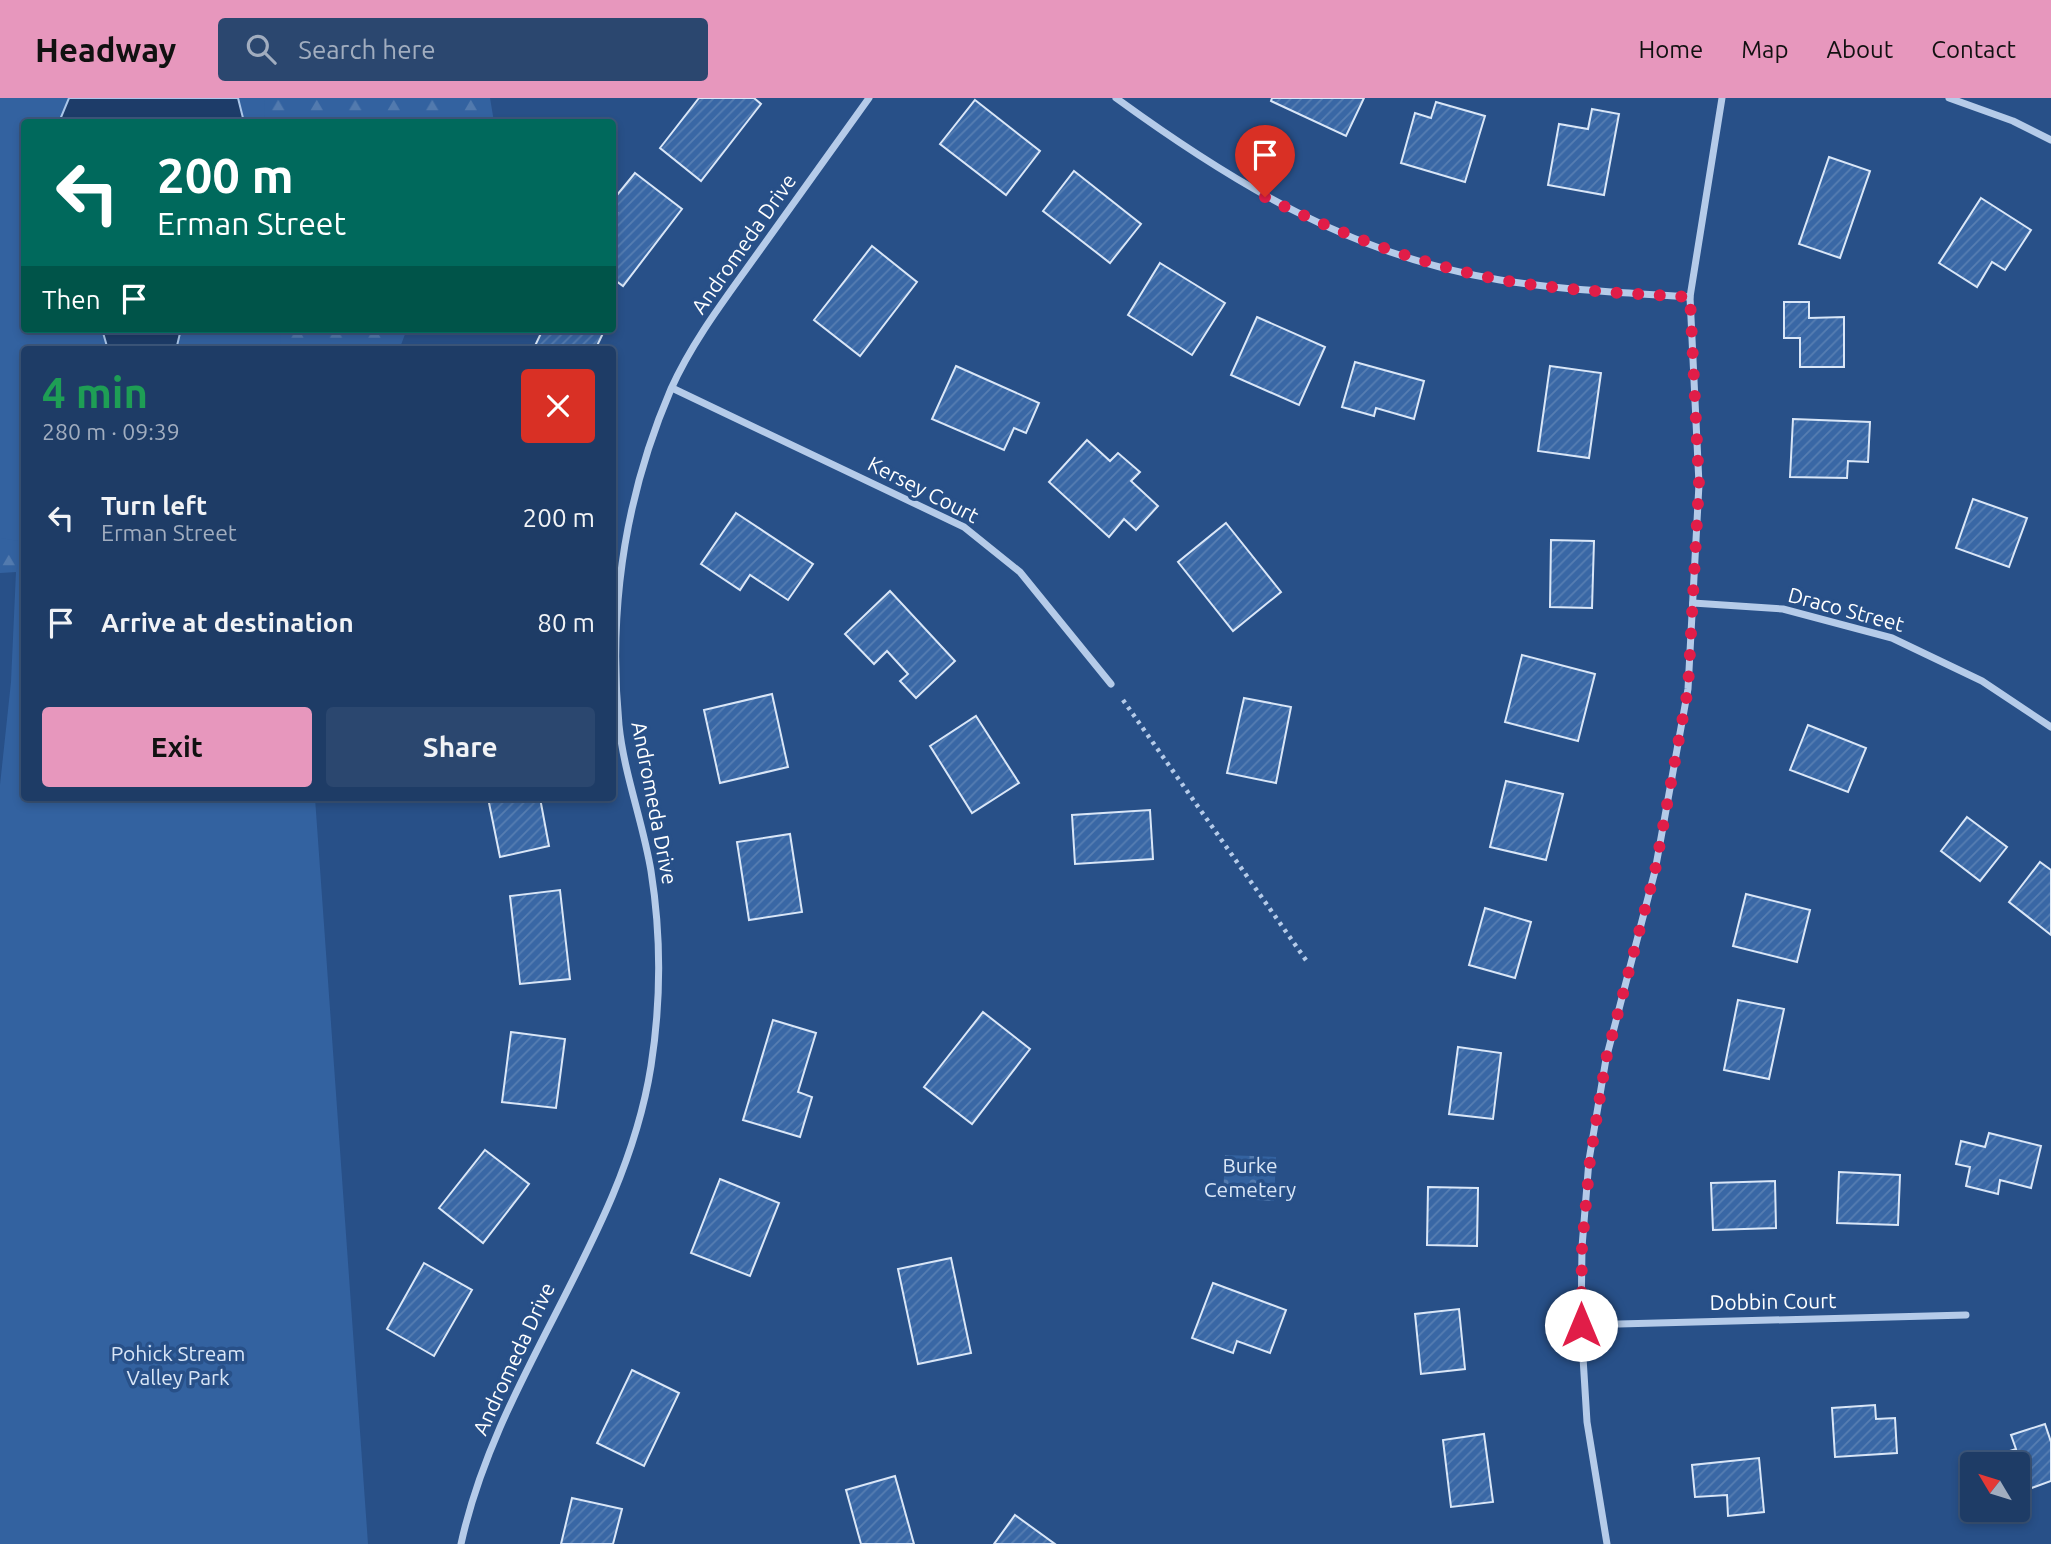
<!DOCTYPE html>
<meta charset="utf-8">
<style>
:root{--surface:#1e3c66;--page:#2b476f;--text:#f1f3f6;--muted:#a1adbf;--line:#3c567a;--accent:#e797bd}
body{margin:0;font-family:Ubuntu,sans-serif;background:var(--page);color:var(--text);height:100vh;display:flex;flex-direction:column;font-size:26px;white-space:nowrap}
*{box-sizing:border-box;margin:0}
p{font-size:23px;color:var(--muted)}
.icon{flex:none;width:38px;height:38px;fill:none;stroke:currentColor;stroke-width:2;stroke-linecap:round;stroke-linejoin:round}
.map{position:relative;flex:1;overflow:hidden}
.details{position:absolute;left:21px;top:248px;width:595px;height:455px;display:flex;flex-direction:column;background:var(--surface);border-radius:7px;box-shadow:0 4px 10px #0003,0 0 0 2px var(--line)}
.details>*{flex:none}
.top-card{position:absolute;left:21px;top:21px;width:595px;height:214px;border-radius:7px;box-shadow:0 4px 10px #0003,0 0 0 2px var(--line);background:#00695c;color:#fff;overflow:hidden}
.needle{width:46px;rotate:308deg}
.buttons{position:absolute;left:1960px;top:1354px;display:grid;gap:14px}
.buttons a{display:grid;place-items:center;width:70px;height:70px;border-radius:7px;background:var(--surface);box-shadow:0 4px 10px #0003,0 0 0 2px var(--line);font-size:35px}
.pin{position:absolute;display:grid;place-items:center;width:60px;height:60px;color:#fff;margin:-72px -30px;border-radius:50% 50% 50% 0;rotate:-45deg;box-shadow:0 0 7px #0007}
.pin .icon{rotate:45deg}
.me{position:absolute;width:77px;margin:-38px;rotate:0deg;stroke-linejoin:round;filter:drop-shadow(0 0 5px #0008)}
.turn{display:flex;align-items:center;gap:24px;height:147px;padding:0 21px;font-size:32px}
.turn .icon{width:91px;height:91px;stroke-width:2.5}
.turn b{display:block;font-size:49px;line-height:60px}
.then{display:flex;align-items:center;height:66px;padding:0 21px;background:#0003;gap:14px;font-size:26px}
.round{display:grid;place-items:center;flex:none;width:74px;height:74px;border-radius:7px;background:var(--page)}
.headline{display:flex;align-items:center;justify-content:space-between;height:119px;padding:0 21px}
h1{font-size:42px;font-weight:600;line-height:52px;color:#1e9e55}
.primary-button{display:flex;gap:14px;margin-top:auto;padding:14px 21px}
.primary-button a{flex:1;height:80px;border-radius:7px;background:var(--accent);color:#111;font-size:28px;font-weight:600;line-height:80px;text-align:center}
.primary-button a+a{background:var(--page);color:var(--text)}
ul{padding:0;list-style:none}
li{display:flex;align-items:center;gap:21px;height:105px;padding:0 21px}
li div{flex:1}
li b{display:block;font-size:26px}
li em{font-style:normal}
header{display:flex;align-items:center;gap:42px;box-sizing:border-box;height:98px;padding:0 35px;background:var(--accent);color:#111}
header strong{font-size:33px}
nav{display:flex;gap:38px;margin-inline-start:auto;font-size:24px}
.search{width:490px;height:63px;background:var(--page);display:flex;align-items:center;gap:18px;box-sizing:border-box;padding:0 24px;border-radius:7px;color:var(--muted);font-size:26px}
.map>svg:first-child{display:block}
</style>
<header>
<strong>Headway</strong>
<div class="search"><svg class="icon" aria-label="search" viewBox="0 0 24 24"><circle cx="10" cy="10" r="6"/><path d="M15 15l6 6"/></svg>Search here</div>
<nav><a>Home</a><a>Map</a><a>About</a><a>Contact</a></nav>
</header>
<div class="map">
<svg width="2051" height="1446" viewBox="0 0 2051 1446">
<defs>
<pattern id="forest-firs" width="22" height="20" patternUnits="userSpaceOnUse" patternTransform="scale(1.75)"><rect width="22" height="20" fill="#3362a0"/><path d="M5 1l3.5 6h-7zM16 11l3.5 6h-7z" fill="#527aae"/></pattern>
<pattern id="cemetery-stones" width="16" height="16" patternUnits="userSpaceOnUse" patternTransform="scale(1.75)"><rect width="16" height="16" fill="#3362a0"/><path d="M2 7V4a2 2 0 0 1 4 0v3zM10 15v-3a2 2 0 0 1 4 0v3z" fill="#527aae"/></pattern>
<pattern id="building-hatch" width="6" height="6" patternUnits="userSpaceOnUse" patternTransform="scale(1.75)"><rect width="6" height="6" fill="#3967a5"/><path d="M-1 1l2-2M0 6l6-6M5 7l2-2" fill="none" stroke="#577eb2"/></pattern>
</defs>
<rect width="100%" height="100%" fill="#285088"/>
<!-- forest -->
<polygon fill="url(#forest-firs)" points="0,0 490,0 494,24 24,24 24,231 407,231 399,252 24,252 24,485 16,474 0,475"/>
<!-- cemetery -->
<polygon fill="url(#cemetery-stones)" points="1225,1057 1276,1059 1274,1103 1223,1100"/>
<!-- park -->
<polygon fill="#3362a0" points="0,0 264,0 265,24 24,24 24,231 280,231 281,252 24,252 24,700 315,700 368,1446 0,1446 0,687 11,584 16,474 24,444 0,440"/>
<!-- water -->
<g fill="#1d3c69" stroke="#aac6e9" stroke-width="2">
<polygon points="69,0 238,0 244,24 59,24"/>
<polygon points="102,231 181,231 176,252 108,252"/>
</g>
<!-- building -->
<g fill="url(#building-hatch)" stroke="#d9e6f7" stroke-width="2">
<polygon points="699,0 754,0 761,6 701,83 660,50"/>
<polygon points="1272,0 1364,0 1346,38 1271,3"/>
<polygon points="975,2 1040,53 1006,97 940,46"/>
<polygon points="1436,4 1485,18 1465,84 1401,65 1415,15 1431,20"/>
<polygon points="1592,11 1619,16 1604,97 1548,87 1559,26 1588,31"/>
<polygon points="1829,59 1870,73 1840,160 1799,146"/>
<polygon points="1074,73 1141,126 1110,165 1043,113"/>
<polygon points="635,75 682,111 623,188 612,180 612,121 617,115 612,112 612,103"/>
<polygon points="1981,100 2031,132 2005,172 1992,164 1977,189 1939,165"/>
<polygon points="872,148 917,184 860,258 814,222"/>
<polygon points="1160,165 1225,205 1192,257 1128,217"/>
<polygon points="1784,204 1809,204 1809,220 1844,219 1844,269 1800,269 1800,240 1784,240"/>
<polygon points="1257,219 1325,249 1299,307 1231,277"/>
<polygon points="543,231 605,231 595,252 533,252"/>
<polygon points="1355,264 1424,283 1414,321 1376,310 1374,318 1342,309"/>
<polygon points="956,268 1039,305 1026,335 1014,330 1004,352 932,321"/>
<polygon points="1550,268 1601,275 1589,360 1538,353"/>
<polygon points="1793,321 1870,324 1868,364 1848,363 1847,380 1790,379"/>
<polygon points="1087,342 1110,363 1118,355 1140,374 1131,383 1158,408 1136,432 1124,421 1109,439 1049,384"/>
<polygon points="1973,401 2027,420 2009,469 1956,450"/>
<polygon points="736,415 813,466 788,502 750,477 740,492 701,466"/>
<polygon points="1226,425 1281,494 1233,533 1178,464"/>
<polygon points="1551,442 1594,443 1592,510 1550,509"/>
<polygon points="890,493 955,563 916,600 900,583 908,576 887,553 874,566 845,536"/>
<polygon points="1522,557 1595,576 1578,643 1505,624"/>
<polygon points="772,596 788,669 720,685 704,612"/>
<polygon points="1244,600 1291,609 1276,685 1227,675"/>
<polygon points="976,618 1019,685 972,715 930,648"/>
<polygon points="1808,627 1866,650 1848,694 1790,672"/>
<polygon points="1506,683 1563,696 1546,762 1490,749"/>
<polygon points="488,700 540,700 549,748 500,759"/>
<polygon points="1150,712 1153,761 1075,766 1072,717"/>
<polygon points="1967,719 2007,749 1980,783 1941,753"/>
<polygon points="790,736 802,814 749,822 737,744"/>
<polygon points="2040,764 2051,772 2051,837 2009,804"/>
<polygon points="560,792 570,881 520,886 510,798"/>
<polygon points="1746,796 1810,812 1797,864 1733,848"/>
<polygon points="1485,810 1531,824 1515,880 1469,867"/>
<polygon points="1738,902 1784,911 1769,981 1724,972"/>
<polygon points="983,914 1030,951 972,1026 924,989"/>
<polygon points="773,922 816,935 798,994 812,999 800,1039 743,1022"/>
<polygon points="511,934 565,941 556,1010 502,1004"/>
<polygon points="1458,949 1501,955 1493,1021 1449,1016"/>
<polygon points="1989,1035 2041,1048 2031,1090 2000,1082 1998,1096 1966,1088 1970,1069 1956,1066 1961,1043 1985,1049"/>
<polygon points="485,1052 529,1086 483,1145 439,1110"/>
<polygon points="1839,1074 1900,1077 1898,1127 1837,1125"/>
<polygon points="720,1081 779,1105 750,1178 691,1155"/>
<polygon points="1775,1083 1776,1130 1713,1132 1711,1085"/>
<polygon points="1428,1089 1478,1090 1477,1148 1427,1147"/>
<polygon points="951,1160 971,1255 918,1266 898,1171"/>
<polygon points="424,1165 472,1192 434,1258 387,1231"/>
<polygon points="1213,1185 1286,1212 1270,1255 1237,1243 1233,1255 1192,1240"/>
<polygon points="1459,1211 1465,1271 1421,1276 1415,1216"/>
<polygon points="632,1272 679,1295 644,1368 597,1345"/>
<polygon points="1875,1307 1876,1321 1895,1320 1897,1355 1835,1359 1832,1310"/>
<polygon points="2045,1326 2051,1344 2051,1383 2018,1395 2018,1367 1983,1367 1982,1362 2016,1351 2011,1337"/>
<polygon points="1484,1336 1493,1404 1451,1409 1443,1342"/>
<polygon points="1759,1360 1764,1414 1728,1418 1727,1397 1695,1399 1692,1367"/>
<polygon points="895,1378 914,1446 861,1446 846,1392"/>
<polygon points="572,1400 622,1411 613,1446 561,1446"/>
<polygon points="1015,1417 1055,1446 994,1446"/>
</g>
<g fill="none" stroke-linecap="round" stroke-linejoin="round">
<!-- path -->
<polyline stroke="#b5cbe9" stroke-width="4.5" stroke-dasharray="3.5 5" stroke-linecap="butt" points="1123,602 1308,865"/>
<!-- minor -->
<g stroke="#b5cbe9" stroke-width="7">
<path d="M1116 0C1234 86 1353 158 1500 182 1563 192 1626 195 1690 199"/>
<polyline points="1949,0 2013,23 2051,42"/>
<polyline points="672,290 964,429 1020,474 1111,586"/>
<polyline points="1693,505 1783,511 1892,540 1982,583 2051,629"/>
<polyline points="1581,1227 1966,1217"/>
<path d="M461 1446C498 1276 624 1140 651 968 661 904 661 836 651 773 643 724 624 676 619 627 608 511 625 398 671 291 692 244 725 201 755 159 793 106 831 53 869 0"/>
<polyline points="1607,1446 1587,1324 1581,1227 1582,1149 1589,1062 1606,961 1655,773 1688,591 1699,386 1690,199 1722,0"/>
</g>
</g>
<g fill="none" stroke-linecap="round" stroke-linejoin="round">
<!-- route -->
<path stroke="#e11d48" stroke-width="12" stroke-dasharray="0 21.6" d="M1265 99C1340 136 1415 165 1497 181 1561 193 1626 195 1690 199L1699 386 1688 591 1655 773 1606 961 1590 1062 1582 1149 1581 1227"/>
</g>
<g text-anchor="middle" stroke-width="7" stroke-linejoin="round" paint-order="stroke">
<!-- street labels -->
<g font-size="21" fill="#fff" stroke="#285088">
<text transform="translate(744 146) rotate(-55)" y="7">Andromeda Drive</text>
<text transform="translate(923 392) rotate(27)" y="7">Kersey Court</text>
<text transform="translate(1846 512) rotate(15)" y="7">Draco Street</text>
<text transform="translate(654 705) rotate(79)" y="7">Andromeda Drive</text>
<text transform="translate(1773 1204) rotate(-1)" y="7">Dobbin Court</text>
<text transform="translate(514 1261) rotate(-65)" y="7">Andromeda Drive</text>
</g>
<!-- park labels -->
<g font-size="21" fill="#d9e6f7" stroke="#285088">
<text x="1250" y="1075">Burke<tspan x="1250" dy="24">Cemetery</tspan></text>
<text x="178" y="1263">Pohick Stream<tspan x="178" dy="24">Valley Park</tspan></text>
</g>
</g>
</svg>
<div class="buttons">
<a><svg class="needle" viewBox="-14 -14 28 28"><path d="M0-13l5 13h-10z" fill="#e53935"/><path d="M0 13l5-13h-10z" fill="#a1adbf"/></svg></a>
</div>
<div class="pin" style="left:1265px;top:99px;background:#d93025"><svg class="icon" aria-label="arrive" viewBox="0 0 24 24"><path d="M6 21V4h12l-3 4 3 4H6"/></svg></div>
<svg class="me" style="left:1581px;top:1227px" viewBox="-20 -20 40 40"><circle r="19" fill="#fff"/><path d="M0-13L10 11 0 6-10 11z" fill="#e11d48"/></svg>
<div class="top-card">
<div class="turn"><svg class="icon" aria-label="left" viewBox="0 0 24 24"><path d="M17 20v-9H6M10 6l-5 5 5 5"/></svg><div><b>200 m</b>Erman Street</div></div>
<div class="then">Then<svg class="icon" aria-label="arrive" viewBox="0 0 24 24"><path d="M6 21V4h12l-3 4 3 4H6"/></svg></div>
</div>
<section class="details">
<div class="headline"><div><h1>4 min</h1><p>280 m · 09:39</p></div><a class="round" style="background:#d93025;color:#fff"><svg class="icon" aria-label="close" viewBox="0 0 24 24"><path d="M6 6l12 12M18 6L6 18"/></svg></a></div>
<ul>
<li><svg class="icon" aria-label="left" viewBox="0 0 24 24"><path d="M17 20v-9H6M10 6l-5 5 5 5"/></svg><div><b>Turn left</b><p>Erman Street</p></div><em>200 m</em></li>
<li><svg class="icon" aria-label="arrive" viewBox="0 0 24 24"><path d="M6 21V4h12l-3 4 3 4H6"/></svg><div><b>Arrive at destination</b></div><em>80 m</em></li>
</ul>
<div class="primary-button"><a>Exit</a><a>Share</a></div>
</section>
</div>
